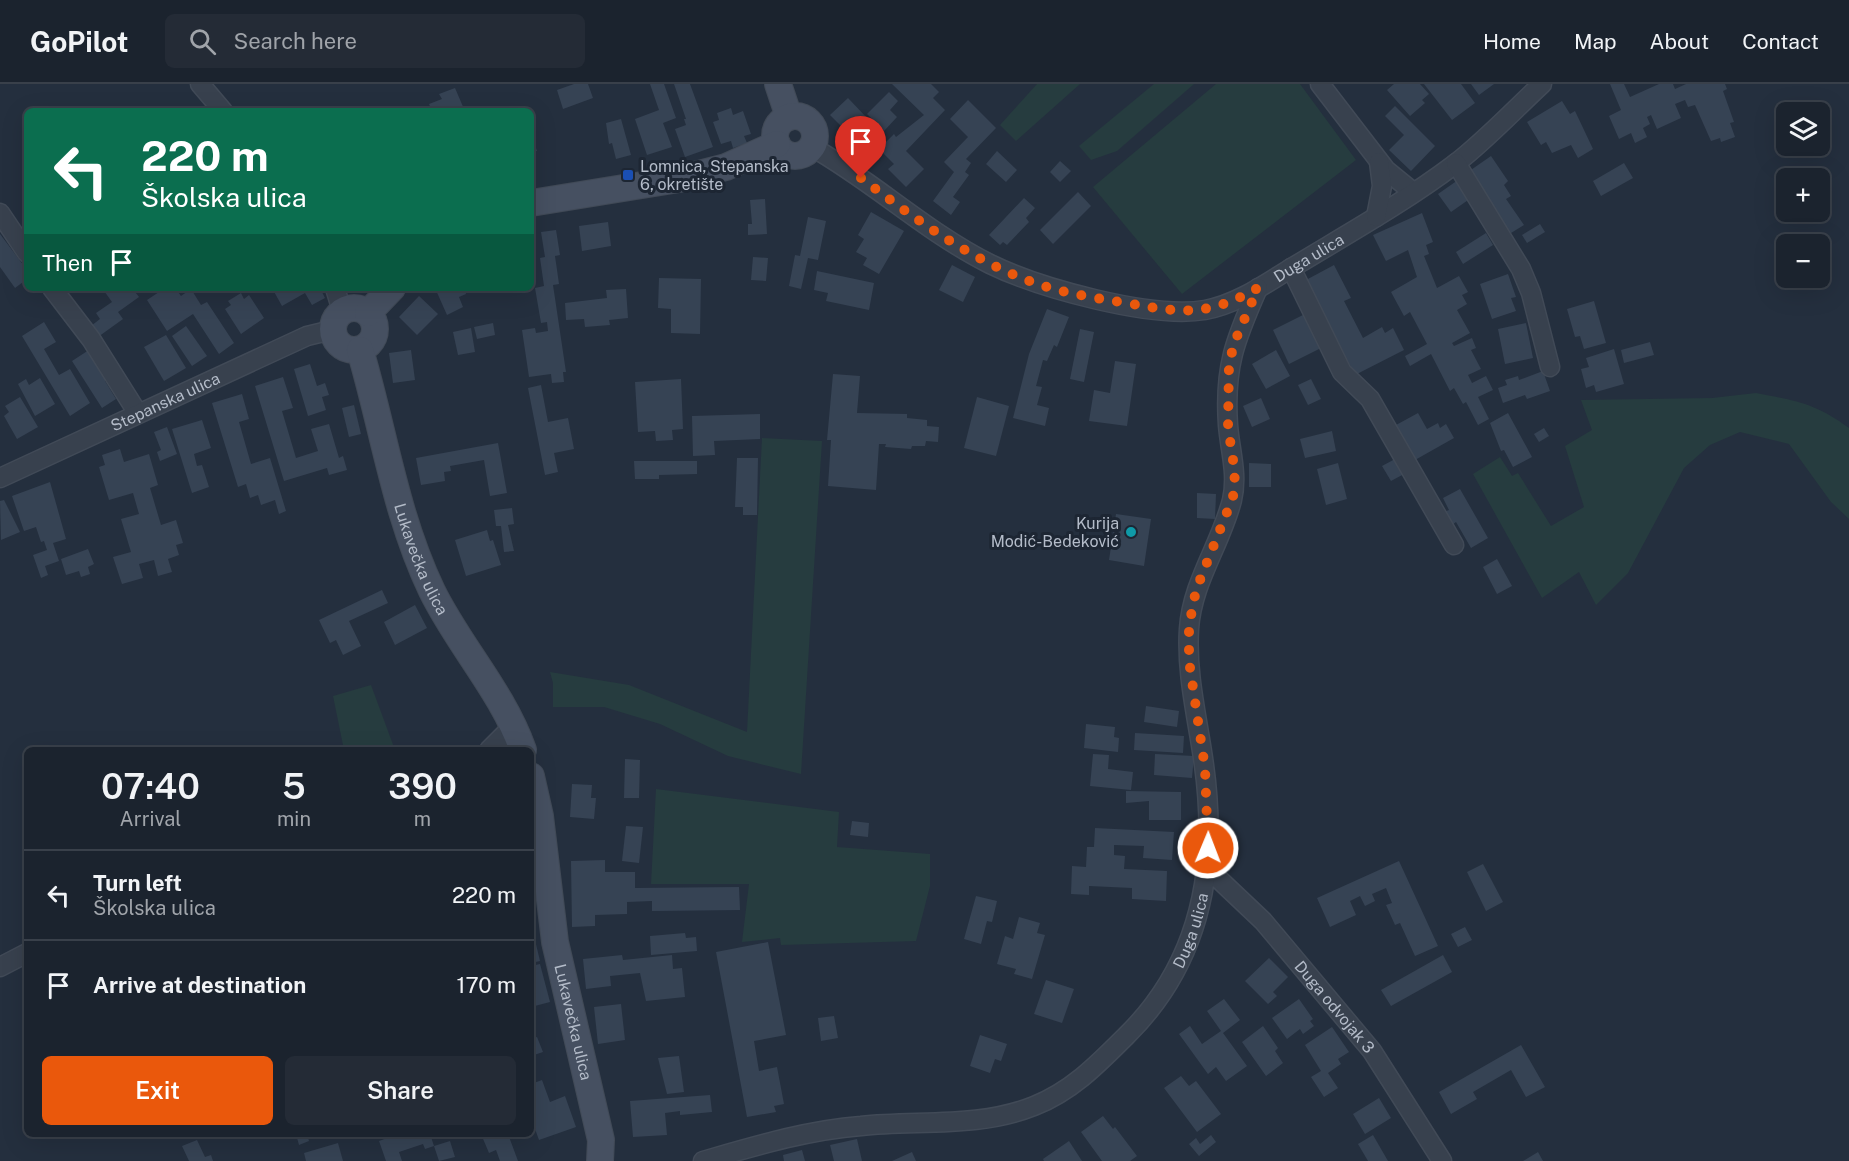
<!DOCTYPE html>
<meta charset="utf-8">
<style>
:root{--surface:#1b232e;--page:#242b36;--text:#f1f3f6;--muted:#a0a4aa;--line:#39404a;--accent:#ea580c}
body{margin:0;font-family:"Public Sans",sans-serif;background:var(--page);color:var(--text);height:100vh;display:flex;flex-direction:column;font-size:22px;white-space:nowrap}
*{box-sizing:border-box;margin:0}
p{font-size:20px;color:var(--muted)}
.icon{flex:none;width:33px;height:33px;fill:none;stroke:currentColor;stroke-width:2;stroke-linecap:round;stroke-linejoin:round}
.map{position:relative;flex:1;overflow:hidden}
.sheet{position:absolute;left:24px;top:663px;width:510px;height:390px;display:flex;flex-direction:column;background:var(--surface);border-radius:9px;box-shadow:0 6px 24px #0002,0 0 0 2px var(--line)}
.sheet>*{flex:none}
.top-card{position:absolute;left:24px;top:24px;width:510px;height:183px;border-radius:9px;box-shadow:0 6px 24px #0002,0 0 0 2px var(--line);background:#0b6e4f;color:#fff;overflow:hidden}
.buttons{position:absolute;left:1776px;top:18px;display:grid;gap:12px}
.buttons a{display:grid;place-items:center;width:54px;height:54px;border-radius:9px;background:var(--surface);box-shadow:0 6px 24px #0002,0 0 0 2px var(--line);font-size:30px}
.pin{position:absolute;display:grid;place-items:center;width:51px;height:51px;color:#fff;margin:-62px -26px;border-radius:50% 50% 50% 0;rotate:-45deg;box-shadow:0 0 6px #0007}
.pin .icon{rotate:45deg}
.me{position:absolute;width:66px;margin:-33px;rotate:1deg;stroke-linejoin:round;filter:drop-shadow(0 0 4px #0008)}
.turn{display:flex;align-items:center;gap:21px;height:126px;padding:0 18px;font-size:27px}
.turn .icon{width:78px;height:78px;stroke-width:2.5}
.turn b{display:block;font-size:42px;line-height:51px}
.then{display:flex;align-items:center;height:57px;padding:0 18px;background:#0003;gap:12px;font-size:22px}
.eta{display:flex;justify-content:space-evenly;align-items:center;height:102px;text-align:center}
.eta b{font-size:36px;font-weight:600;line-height:42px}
.cta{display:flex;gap:12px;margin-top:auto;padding:12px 18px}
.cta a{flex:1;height:69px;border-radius:9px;background:var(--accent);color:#fff;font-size:24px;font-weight:600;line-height:69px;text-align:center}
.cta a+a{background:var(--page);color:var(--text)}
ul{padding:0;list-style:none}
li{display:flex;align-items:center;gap:18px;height:90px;padding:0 18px;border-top:2px solid var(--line)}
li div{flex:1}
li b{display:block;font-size:22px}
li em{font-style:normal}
header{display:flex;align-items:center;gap:36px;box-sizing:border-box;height:84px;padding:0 30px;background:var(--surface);border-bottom:2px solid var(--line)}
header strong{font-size:28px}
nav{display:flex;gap:33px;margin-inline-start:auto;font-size:21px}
.search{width:420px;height:54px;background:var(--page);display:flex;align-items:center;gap:15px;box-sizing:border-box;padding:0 21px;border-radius:9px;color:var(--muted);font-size:22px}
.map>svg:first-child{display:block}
</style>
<header>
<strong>GoPilot</strong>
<div class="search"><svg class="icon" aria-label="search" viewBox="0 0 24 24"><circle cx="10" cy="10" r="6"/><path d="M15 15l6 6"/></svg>Search here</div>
<nav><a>Home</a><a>Map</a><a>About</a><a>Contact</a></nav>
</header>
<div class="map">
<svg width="1849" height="1077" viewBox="0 0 1849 1077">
<rect width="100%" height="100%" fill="#242f3e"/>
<!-- green -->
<g fill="#263c3f">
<polygon points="1037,0 1080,0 1016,57 1000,41"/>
<polygon points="1154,0 1194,0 1117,67 1091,76 1079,62"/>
<polygon points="1216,0 1300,0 1356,76 1182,210 1093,103"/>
<path d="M1756 309C1797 317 1815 319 1849 344V435L1831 418 1789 360 1740 348 1710 361 1684 384 1628 489 1596 521 1579 488 1542 514 1473 390 1500 373 1512 392 1518 389 1551 442 1584 423 1565 362 1592 346 1581 316 1712 314Z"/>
<polygon points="762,354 822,357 801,690 728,672 660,640 604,623 553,623 553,599 550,588 629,601 747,648"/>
<polygon points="371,601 395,666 344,666 333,612"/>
<polygon points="656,705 839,728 837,763 930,770 930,802 916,857 781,861 780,854 742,858 749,800 651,800"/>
</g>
<!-- building -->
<g fill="#364354">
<polygon points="574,0 588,0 593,14 563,25 557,6"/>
<polygon points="650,0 664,0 676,34 663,39 672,63 647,71 635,35 659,26"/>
<polygon points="674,0 690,0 713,63 685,73 675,45 686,41 684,35 686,35"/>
<polygon points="892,0 931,0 939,8 933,14 945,26 906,67 924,85 906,103 888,85 894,80 879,65 894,50 896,53 924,31"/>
<polygon points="1394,0 1420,0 1429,10 1422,16 1425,19 1410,32 1387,6"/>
<polygon points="1424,0 1461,0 1475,19 1452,36"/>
<polygon points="1471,0 1494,0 1479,11"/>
<polygon points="1610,0 1624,0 1630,13 1659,0 1673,0 1675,5 1686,0 1725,0 1727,5 1723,7 1734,38 1730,39 1735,53 1721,58 1720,54 1711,57 1695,21 1688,23 1685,16 1675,20 1681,34 1657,45 1651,31 1647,33 1650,40 1643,44 1647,53 1635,59 1631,49 1619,55 1609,32 1621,26"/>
<polygon points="455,4 464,25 432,27 429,20 442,15 439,10"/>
<polygon points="889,8 898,17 890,26 897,33 884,47 867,30"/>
<polygon points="848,14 867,34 850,51 830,31"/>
<polygon points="968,16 996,44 966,75 971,79 965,88 969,91 953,113 960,118 951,131 933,117 954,88 944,78 968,53 950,35"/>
<polygon points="1562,17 1570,30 1575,27 1593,65 1578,74 1571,61 1552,69 1546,58 1541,61 1527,38"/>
<polygon points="1395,22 1435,62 1411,87 1389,66 1404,51 1385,32"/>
<polygon points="731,24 733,31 743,27 751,50 744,52 747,59 733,64 731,57 721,60 713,38 719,36 717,29"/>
<polygon points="621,35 631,71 616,75 612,59 609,60 606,39"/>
<polygon points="531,50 537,67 531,68"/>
<polygon points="997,67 1017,86 1006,98 986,80"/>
<polygon points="1491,72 1508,97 1504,101 1511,112 1506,115 1524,141 1511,149 1468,88"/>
<polygon points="1060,77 1071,87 1060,98 1050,88"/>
<polygon points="1624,79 1633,94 1601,112 1593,97"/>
<polygon points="1458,96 1471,114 1451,128 1438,110"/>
<polygon points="1078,108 1091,122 1053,160 1040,146"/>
<polygon points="1024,114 1035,124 1026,134 1029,138 1007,161 1003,158 1000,161 989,151"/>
<polygon points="765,115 767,150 748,151 748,140 752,140 750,116"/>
<polygon points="871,128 904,147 879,190 863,181 867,174 856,168 864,155 858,151"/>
<polygon points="1422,129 1433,158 1426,161 1429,170 1424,172 1437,204 1459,192 1468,208 1462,211 1467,220 1457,226 1470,249 1452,259 1454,262 1472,254 1476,264 1471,266 1481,285 1468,291 1472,299 1486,292 1493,306 1478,313 1489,335 1478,341 1466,318 1463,320 1454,304 1450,307 1431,270 1410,282 1405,272 1427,260 1410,228 1404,232 1391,208 1417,193 1408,166 1386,177 1373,151"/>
<polygon points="808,133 826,137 818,176 808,174 801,205 789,202 795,171 800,172"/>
<polygon points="608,138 611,162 582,167 579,142"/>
<polygon points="1540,140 1545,148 1527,159 1522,151"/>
<polygon points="556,146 560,171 555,172 559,200 553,201 566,288 563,288 564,298 552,299 551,290 529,293 522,246 535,244 536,249 548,247 547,238 541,239 535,204 544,202 540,174 545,173 541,148"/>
<polygon points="1486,149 1493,161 1463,180 1456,168"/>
<polygon points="0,150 27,186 27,195 15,204 0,183"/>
<polygon points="753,173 768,174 766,197 751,196"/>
<polygon points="952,181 975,193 963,218 939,206"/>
<polygon points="1334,181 1351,214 1344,217 1363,254 1382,243 1385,249 1393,244 1404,266 1355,291 1306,196"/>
<polygon points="817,187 874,199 869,226 826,217 828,209 814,206"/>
<polygon points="1508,190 1516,213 1511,214 1516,227 1492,235 1480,200"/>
<polygon points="659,194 701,195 700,250 671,249 671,225 658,224"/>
<polygon points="102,204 132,204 139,213 118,228 123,235 98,253 91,242 100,235 96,229 112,218"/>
<polygon points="165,204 175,204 181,212 191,205 201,221 207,218 234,259 219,270 193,230 167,247 147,216"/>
<polygon points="272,204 320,204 325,214 312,221 305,209 282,222"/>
<polygon points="435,204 464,204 466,210 459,213 463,223 447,231"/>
<polygon points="626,205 628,234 609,236 610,241 585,243 584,235 566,236 565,219 607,214 606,206"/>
<polygon points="241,209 244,215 249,211 264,234 241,250 225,225 231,221 228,217"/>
<polygon points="419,212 438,230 417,251 399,233"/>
<polygon points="1594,217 1606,259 1584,265 1580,252 1575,253 1567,225"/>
<polygon points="1047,225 1069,233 1057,263 1054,261 1047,277 1043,276 1036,302 1042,303 1037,321 1049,324 1045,342 1013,334 1029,270"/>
<polygon points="1305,230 1321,264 1289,280 1273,246"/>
<polygon points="44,238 56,258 44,265 59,291 70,285 90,319 70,332 22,252"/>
<polygon points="493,239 495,251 477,255 474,243"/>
<polygon points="1526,239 1533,274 1505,280 1498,245"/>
<polygon points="186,242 207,272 192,282 172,252"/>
<polygon points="471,244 475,268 458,271 453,248"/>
<polygon points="1080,245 1094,248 1084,298 1070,295"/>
<polygon points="166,251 186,284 164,297 144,263"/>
<polygon points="1650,258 1654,271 1624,279 1621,266"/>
<polygon points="92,264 110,293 105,297 116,315 102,324 72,277"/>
<polygon points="1614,265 1624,300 1596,308 1594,301 1586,304 1581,285 1589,283 1586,274"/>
<polygon points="411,266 415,296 393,299 389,269"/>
<polygon points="1276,266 1290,292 1266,305 1252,280"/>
<polygon points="1115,277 1136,280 1127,342 1089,337 1094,306 1110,309"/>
<polygon points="310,280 317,302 325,299 329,311 322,313 326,326 308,332 294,285"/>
<polygon points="1543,287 1550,307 1527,315 1525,311 1503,319 1498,304 1507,301 1505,296 1518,292 1519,296"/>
<polygon points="833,290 860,292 857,329 907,330 907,334 927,336 927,342 939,343 938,358 926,357 925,362 912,362 911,365 885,363 886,360 879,360 876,406 828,402 831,356 827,356"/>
<polygon points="283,293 293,324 282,327 296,374 318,367 311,345 329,340 339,374 343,372 347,386 329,391 327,384 284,397 255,302"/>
<polygon points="40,294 55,320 35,332 18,300 26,295 29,301"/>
<polygon points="681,295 683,345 672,346 673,356 656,357 655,347 638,348 635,298"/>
<polygon points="1311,295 1321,315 1308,321 1298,301"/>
<polygon points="541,301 548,338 568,334 574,365 554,369 558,388 545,391 528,304"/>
<polygon points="242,310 249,335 239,338 251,380 270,374 286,427 279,430 275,416 261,421 258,411 250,414 246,400 238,403 212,319"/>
<polygon points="20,313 38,343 17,355 4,332 9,328 5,322"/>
<polygon points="977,313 1009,322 996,372 964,364"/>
<polygon points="1261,314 1270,335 1252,343 1243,322"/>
<polygon points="354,321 361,350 349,353 342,324"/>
<polygon points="1418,329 1427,345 1438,339 1440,344 1446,340 1454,354 1415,376 1396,341"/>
<polygon points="1508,329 1532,373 1513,383 1504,366 1501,367 1490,339"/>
<polygon points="760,330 760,355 714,357 715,371 693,372 692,332"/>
<polygon points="202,336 211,364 194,370 197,382 202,381 209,403 192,409 172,345"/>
<polygon points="167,343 177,370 160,377 157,368 161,366 154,348"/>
<polygon points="1544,344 1549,352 1539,358 1534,350"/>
<polygon points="1332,347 1336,367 1305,374 1300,355"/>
<polygon points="498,359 507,409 490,412 484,376 450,382 451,387 444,388 445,397 421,401 416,374"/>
<polygon points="120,365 124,378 149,370 158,401 150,404 161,441 176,436 183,459 176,461 179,471 168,475 172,488 158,492 154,476 139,480 143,494 122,500 113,473 131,468 121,435 139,430 133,409 109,416 99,383 105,381 102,371"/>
<polygon points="737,374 758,374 757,431 743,431 743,423 735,423"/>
<polygon points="1395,375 1404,390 1391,397 1382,382"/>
<polygon points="634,377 697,377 697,390 659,391 659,395 635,395"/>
<polygon points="1249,379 1271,380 1271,403 1249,403"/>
<polygon points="1338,379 1347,415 1326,421 1317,385"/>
<polygon points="50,398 66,455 53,459 59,477 45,482 48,491 41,494 33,471 47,466 44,457 41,458 36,443 24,447 12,412"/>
<polygon points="1460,405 1488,454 1471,464 1456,438 1452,441 1444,428 1449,426 1443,414"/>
<polygon points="1197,409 1216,410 1215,435 1197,434"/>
<polygon points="4,416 20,448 1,456 0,417"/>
<polygon points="512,424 514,440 508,441 514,467 504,468 501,442 496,442 494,426"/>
<polygon points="1116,430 1151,435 1144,482 1109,476"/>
<polygon points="487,446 490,457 493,456 501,481 466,492 455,456"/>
<polygon points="88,465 94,480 88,483 90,490 81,493 79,487 66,491 61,475"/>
<polygon points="1497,475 1512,502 1497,510 1483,483"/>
<polygon points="382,506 388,519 349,537 361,562 343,571 336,556 330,559 319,536"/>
<polygon points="415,521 427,544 395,561 384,538"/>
<polygon points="1146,622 1179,627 1177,643 1144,638"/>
<polygon points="1086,640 1115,643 1114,653 1119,654 1118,668 1084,664"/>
<polygon points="1135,649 1184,652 1183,669 1134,666"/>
<polygon points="1093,670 1109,671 1108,685 1133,688 1131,706 1090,702"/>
<polygon points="1155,670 1194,672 1192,694 1154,691"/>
<polygon points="625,675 640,676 639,714 624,714"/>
<polygon points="572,700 592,701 591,714 596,714 594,735 570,733"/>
<polygon points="1126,707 1181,708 1181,736 1149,736 1149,717 1126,719"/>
<polygon points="852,737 869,739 868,753 850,751"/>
<polygon points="626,742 643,743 639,779 622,777"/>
<polygon points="1095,744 1174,748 1172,776 1143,774 1144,762 1114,761 1114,771 1125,772 1124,785 1167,787 1166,817 1132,815 1132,804 1089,802 1089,811 1071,810 1072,782 1086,783 1087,763 1094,763"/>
<polygon points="605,776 605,788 635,788 635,804 739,803 740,826 652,827 652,817 627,818 627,830 595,831 595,842 572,843 571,777"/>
<polygon points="1399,777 1438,862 1415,872 1400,839 1395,841 1386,821 1392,819 1386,804 1372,810 1375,817 1365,822 1360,812 1350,817 1356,831 1330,843 1317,814"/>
<polygon points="1483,780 1503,818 1486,827 1467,788"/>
<polygon points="976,812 997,817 992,838 987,837 981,860 964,855"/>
<polygon points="1019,833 1040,839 1037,849 1045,851 1032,895 1014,890 1016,885 997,880 1005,852 1013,855"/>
<polygon points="1465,843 1472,856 1458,863 1451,850"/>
<polygon points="685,849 686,854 696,853 697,867 651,871 650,852"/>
<polygon points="535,856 540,877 531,879 531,857"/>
<polygon points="768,858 786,951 754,957 759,987 777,983 784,1020 774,1022 776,1028 747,1033 716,868"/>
<polygon points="622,871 623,876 672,871 673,885 682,884 685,913 646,917 640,889 610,892 611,902 586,905 583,875"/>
<polygon points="1443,871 1452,888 1391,922 1381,906"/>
<polygon points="1269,874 1288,893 1273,908 1277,912 1268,920 1245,897"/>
<polygon points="540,880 550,918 531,923 531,882"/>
<polygon points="1046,896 1074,905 1062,939 1034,930"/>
<polygon points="1224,915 1240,936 1223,949 1247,982 1226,997 1216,983 1208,990 1179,950 1190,942 1202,960 1221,947 1207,927"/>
<polygon points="1299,915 1313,935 1310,937 1314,942 1303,950 1300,945 1287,955 1272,934"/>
<polygon points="621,920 625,956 598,960 594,923"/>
<polygon points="834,932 838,954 821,957 818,934"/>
<polygon points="1263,942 1278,964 1275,967 1283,979 1266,992 1242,958"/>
<polygon points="1332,943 1349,968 1338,975 1341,980 1328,989 1338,1004 1324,1013 1311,993 1321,987 1305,961"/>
<polygon points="980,951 1007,960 1001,977 995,975 990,989 970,982"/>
<polygon points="537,953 543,968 531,972 531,955"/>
<polygon points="1521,961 1545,1003 1526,1013 1511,986 1473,1008 1477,1015 1451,1030 1439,1008"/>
<polygon points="679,972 684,1008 667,1010 658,974"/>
<polygon points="1181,992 1189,1002 1196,997 1221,1030 1197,1048 1164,1004"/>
<polygon points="542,996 550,1018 565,1012 576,1043 539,1056 531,1034 531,1000"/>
<polygon points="710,1011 712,1028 680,1031 680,1027 665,1029 667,1051 633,1053 630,1017"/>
<polygon points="1379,1014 1391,1034 1365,1050 1353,1030"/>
<polygon points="1103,1032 1113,1045 1115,1043 1137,1072 1130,1077 1102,1077 1081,1048"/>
<polygon points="296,1050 307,1050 309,1057 299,1061"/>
<polygon points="398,1050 430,1050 434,1062 425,1065 423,1060 399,1068 402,1077 386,1077 379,1057"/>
<polygon points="481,1050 508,1050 518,1077 500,1077 496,1066 489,1069"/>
<polygon points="1211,1051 1216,1058 1199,1072 1189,1060 1196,1054 1200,1060"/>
<polygon points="1373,1051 1388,1077 1368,1077 1358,1060"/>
<polygon points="857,1055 862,1077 834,1077 830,1061"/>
<polygon points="197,1056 205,1073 211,1071 213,1077 189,1077 182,1062"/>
<polygon points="450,1057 455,1073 439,1077 434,1062"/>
<polygon points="1069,1057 1082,1077 1044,1077 1043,1075"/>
<polygon points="338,1059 343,1077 306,1077 304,1069"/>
<polygon points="802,1066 805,1077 784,1077 783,1071"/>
<polygon points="912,1068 916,1077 892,1077"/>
<polygon points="1538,1068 1543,1077 1523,1077"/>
</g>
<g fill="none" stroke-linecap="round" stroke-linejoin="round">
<!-- street casing -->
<g stroke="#414a57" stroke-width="21">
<g id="street">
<polyline points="200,0 223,27"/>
<polyline points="1320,0 1386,86 1413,108"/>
<path id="s1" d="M812 63C874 98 926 148 990 180 1039 204 1151 235 1205 226 1239 220 1269 197 1298 180 1351 148 1406 117 1455 80 1486 56 1514 26 1542 0"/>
<polyline points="1456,79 1521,185 1531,209 1550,283"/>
<polyline points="0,129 27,169"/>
<polyline points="1376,133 1382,102 1379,78"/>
<polyline points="1291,184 1342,288 1370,315 1454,461"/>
<polyline points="52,204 91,255 137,328"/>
<polyline points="335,204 342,227"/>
<path id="s2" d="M0 394 307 252 332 246"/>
<polyline points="489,666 514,641"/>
<path id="s3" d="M1207 784 1263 837 1372 967 1442 1077"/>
<polyline points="0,883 27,869"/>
<path id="s4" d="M703 1077C755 1062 808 1046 861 1042 919 1036 979 1044 1034 1022 1072 1007 1098 980 1127 951 1201 878 1218 782 1204 681 1198 636 1186 591 1189 545 1192 498 1221 460 1232 416 1238 390 1230 367 1228 341 1224 283 1235 256 1258 204"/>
</g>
</g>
<!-- secondary casing -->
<g stroke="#414a57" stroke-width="28">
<g id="secondary">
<polyline points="778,0 789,33"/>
<circle cx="795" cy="52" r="20"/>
<polyline points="531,119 679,95 726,83 777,60"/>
<circle cx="354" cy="245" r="21"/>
<polyline points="368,229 392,204"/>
<path id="s5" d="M360 266C384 347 395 430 432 507 459 562 502 607 523 666"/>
<path id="s6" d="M531 692 540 732 555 858 601 1056 600 1077"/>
</g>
</g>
<!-- street -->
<use href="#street" stroke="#38414e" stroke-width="18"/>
<!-- secondary -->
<use href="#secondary" stroke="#465061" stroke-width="26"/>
</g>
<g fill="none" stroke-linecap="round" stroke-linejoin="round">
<!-- route -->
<path stroke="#ea580c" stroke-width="10" stroke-dasharray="0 18" d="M861 94C914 134 969 175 1032 198 1062 209 1095 214 1126 219 1183 229 1206 233 1258 204L1235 257 1229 279 1228 343 1235 389 1233 413 1196 506 1189 542V577L1205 684 1208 764"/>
</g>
<!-- markers -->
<rect fill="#1a4fb4" stroke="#1d2633" stroke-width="2" x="622" y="85" width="12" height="12" rx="3"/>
<circle fill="#0f9aa8" stroke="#1d2633" stroke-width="2" cx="1131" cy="448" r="6"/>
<g text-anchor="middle" stroke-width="6" stroke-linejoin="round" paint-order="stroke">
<!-- poi labels -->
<g font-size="16" fill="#b4bcc9" stroke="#1d2633" text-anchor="start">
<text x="640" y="88">Lomnica, Stepanska<tspan x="640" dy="18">6, okretište</tspan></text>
<text x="1119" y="445" text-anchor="end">Kurija<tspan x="1119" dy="18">Modić-Bedeković</tspan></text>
</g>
<!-- street labels -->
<g font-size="16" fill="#b4bcc9" stroke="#1d2633">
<text dy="6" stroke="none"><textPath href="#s1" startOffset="552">Duga ulica</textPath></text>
<text dy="6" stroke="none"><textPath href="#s2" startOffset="182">Stepanska ulica</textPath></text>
<text dy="6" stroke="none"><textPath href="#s5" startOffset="218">Lukavečka ulica</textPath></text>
<text dy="6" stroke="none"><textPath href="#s4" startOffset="579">Duga ulica</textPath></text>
<text dy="6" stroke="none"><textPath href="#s3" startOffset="189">Duga odvojak 3</textPath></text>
<text dy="6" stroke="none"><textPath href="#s6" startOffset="250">Lukavečka ulica</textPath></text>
</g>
</g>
</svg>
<div class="buttons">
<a><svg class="icon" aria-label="layers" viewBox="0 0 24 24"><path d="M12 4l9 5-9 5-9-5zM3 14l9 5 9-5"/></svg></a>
<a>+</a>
<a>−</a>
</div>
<div class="pin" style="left:861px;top:94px;background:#d93025"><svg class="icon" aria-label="arrive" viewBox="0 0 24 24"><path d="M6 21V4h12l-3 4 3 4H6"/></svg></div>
<svg class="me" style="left:1208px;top:764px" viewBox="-20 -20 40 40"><circle r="17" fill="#ea580c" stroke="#fff" stroke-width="3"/><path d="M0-11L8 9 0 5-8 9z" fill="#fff"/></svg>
<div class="top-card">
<div class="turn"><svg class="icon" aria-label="left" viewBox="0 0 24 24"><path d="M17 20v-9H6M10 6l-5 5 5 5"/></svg><div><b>220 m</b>Školska ulica</div></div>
<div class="then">Then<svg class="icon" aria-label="arrive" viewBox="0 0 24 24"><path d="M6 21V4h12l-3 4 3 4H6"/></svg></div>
</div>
<section class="sheet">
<div class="eta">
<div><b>07:40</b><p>Arrival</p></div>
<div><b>5</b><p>min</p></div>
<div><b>390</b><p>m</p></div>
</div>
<ul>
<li><svg class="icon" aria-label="left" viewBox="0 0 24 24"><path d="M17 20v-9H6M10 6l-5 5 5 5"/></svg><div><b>Turn left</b><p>Školska ulica</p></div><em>220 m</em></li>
<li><svg class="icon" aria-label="arrive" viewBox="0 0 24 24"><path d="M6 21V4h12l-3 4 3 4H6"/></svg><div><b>Arrive at destination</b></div><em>170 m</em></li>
</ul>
<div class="cta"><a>Exit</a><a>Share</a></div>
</section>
</div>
